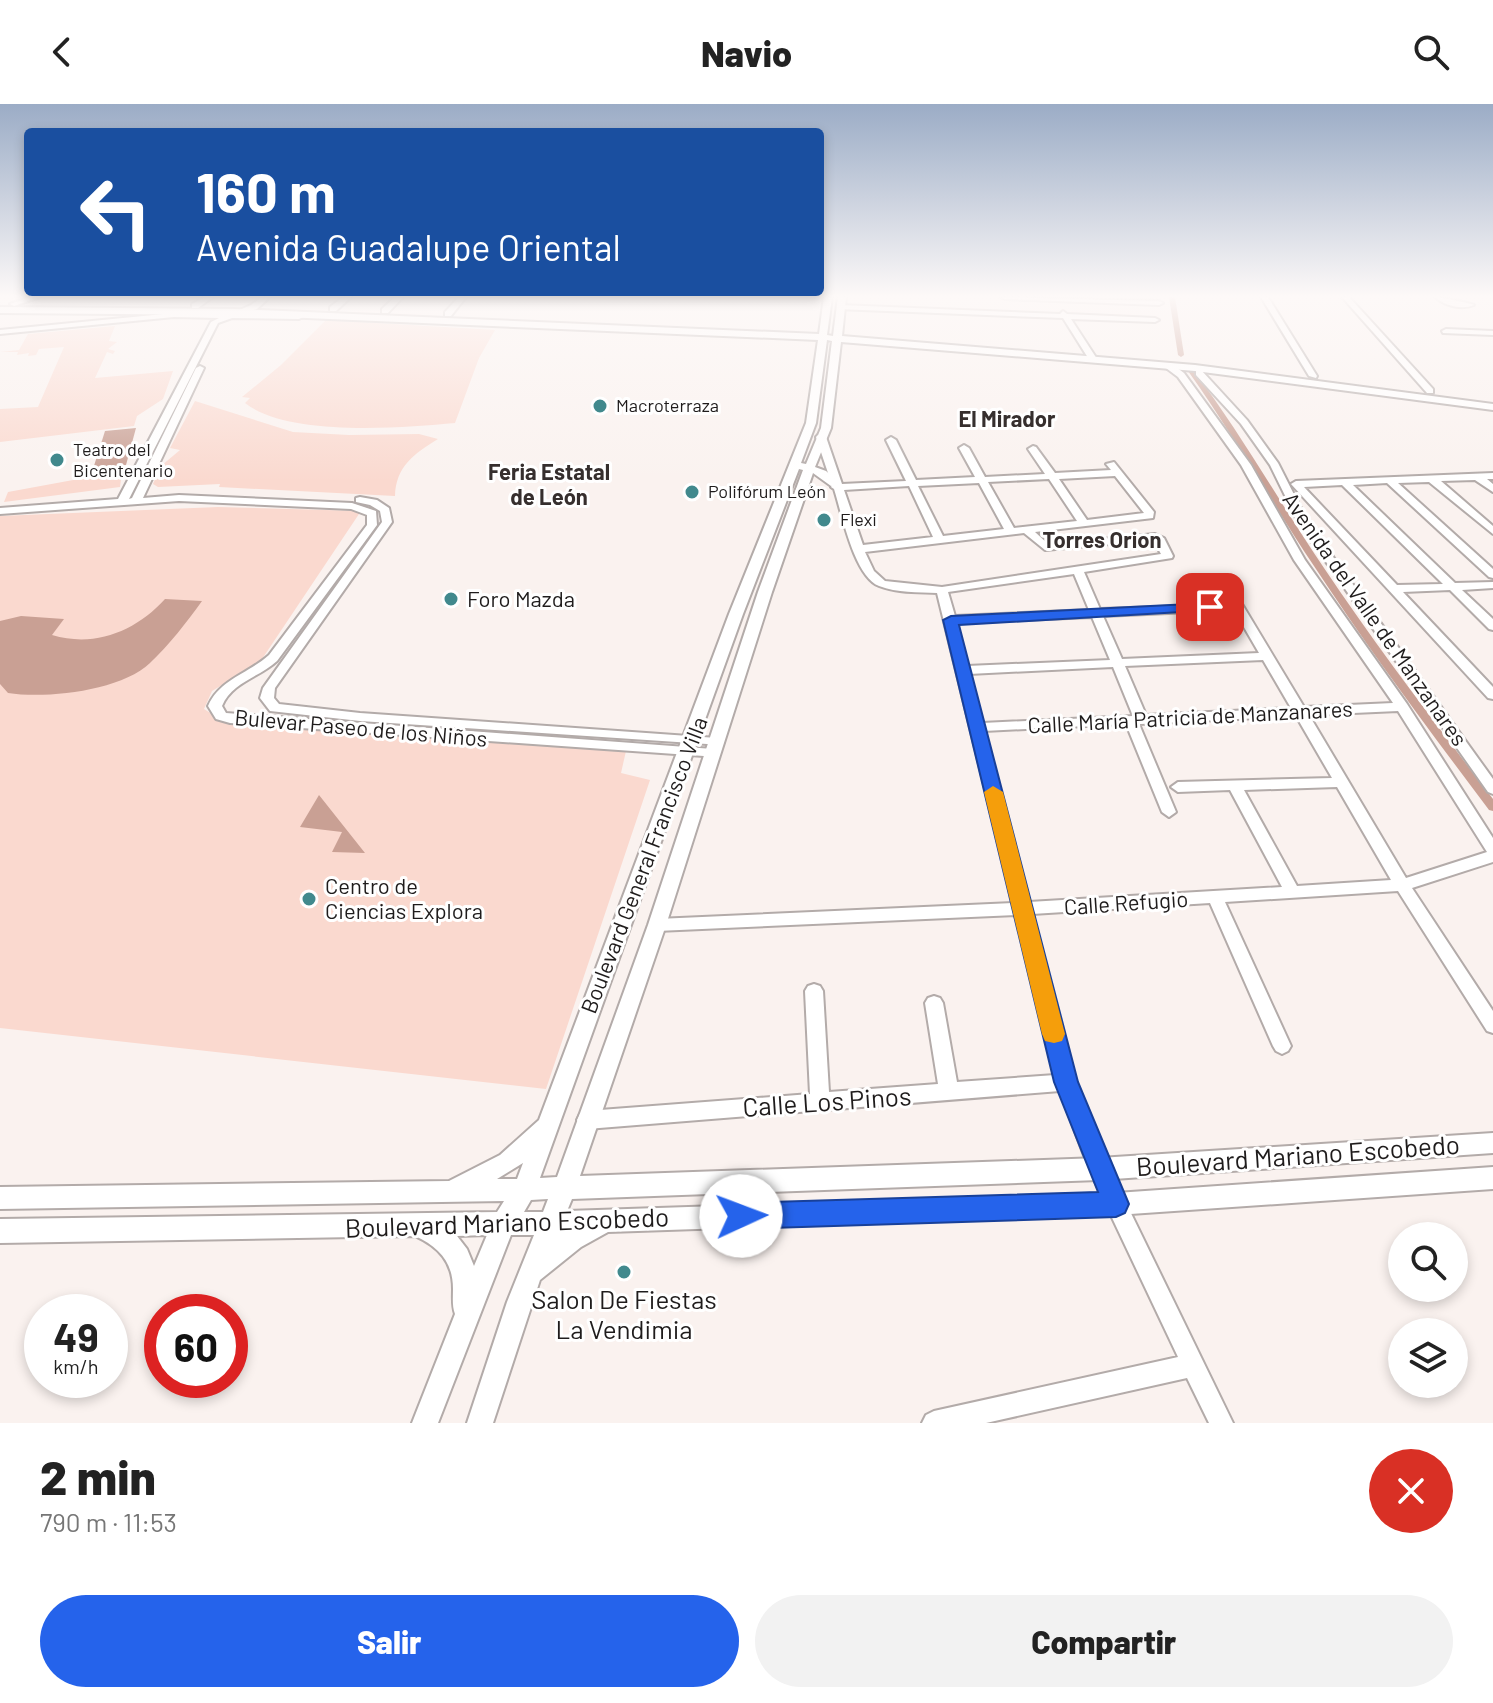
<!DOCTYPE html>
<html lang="es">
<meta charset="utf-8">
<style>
:root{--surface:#fff;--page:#f2f2f2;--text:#222;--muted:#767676;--accent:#2563eb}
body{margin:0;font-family:Barlow,sans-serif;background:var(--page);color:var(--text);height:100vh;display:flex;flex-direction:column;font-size:30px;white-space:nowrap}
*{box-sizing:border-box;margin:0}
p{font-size:26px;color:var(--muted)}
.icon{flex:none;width:44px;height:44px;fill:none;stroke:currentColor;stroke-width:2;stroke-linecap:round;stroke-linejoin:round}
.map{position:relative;height:1319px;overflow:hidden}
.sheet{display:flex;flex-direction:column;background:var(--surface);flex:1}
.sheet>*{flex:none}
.banner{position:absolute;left:24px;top:24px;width:800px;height:168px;border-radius:8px;box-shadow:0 4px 12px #0003;background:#1a4fa0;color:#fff;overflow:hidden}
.buttons{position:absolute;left:1388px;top:1118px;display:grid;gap:16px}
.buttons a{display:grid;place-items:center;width:80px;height:80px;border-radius:50%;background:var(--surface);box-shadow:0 4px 12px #0003;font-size:40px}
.speed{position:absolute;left:24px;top:1190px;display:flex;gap:16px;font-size:40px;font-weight:700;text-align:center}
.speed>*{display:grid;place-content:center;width:104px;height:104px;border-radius:50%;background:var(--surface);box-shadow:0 4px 12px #0003;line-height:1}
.speed small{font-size:20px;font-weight:400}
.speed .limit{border:12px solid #d22;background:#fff;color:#111}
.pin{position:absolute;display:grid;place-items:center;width:68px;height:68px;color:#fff;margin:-34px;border-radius:16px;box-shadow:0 4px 12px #0006}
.me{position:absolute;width:88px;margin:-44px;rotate:88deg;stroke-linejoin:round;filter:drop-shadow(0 0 6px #0008)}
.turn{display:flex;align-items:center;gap:28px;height:168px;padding:0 40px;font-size:36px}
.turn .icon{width:104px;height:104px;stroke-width:2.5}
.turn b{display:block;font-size:56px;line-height:68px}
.round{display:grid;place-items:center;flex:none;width:84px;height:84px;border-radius:42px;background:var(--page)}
.summary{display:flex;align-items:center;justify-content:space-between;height:136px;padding:0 40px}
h1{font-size:48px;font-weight:800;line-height:60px}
.primary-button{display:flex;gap:16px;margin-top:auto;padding:16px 40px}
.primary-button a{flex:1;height:92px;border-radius:48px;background:var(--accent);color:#fff;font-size:32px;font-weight:800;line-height:92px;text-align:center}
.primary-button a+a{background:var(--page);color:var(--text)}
header{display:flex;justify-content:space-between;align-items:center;height:104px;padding:0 40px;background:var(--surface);font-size:36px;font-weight:800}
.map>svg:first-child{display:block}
</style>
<header><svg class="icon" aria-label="back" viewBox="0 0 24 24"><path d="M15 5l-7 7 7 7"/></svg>Navio<svg class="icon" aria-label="search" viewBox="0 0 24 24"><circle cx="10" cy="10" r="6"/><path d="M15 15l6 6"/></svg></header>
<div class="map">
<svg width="1493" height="1319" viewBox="0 0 1493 1319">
<rect width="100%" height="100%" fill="#faf2ef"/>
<!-- green -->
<g fill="#fad9cf">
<path d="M326 216 495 226 479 254 455 319C400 324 288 333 245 299L250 294 242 293 281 261Z"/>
<polygon points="115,222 109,237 117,238 108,245 115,247 113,250 107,248 95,274 173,267 163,295 137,312 134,322 0,338 0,305 38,303 64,243 39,245 36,251 28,252 29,249 17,251 18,248 0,248 19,246 28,230"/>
<path d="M195 297 293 328 349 331 419 330 438 335C414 350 396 362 395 392L219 383 220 380 158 383 153 380 161 362 180 346 170 344Z"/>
<polygon points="122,367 120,383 4,398 8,388"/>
<polygon points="218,403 361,407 260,558 212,587 204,605 228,620 626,647 621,669 650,676 546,985 0,924 0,412"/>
</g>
<!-- water -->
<g fill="#c9a094">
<polygon points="136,324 126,361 93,365 105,327"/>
<path d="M165 495 202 497C187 518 169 541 150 559 121 587 46 595 8 589L0 580V517L21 512 64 515 52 531C95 544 136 527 165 495Z"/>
<polygon points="319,691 365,749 332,748 342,728 300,723"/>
</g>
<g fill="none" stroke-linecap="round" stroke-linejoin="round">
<!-- canal -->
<g fill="#c9a094" fill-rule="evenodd">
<polygon points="1169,193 1175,193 1184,251 1181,253 1178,251"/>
<path d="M1189 266H1193C1241 329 1279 398 1324 464 1377 543 1435 619 1493 695V707L1489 706C1429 626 1369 546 1314 462 1271 398 1233 330 1188 267Z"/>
</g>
<!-- minor casing -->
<g stroke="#b3aba9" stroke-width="4">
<g id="minor">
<polygon points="30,193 40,193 14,202 10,200"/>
<polygon points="205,193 213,193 198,204 192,204 192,200"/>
<path d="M262 193H270L257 205 243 210 299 211 303 213 299 215 232 214 218 219 129 395 132 394 196 264 200 262 204 264 143 394 179 391 352 399 376 407 377 421 277 557C260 573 232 578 222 602L226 609 713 645 720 650 718 653 230 619 216 615 208 602C220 575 248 570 269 551L367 421V411L351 405 179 397 0 410V404L118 395 211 218 219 214 174 213 0 230V226L174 209 230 210 251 201Z"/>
<polygon points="343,193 351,193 336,207 330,207 330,203"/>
<polygon points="395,193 403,193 388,209 382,209 382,205"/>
<polygon points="459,193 466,193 451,212 445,212 445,208"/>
<polygon points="1001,193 1159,197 1163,199 1159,201 1005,195"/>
<polygon points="1261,193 1268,193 1317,272 1316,274 1309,272"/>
<polygon points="1342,193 1349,193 1433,285 1433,289 1427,289"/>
<path d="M1435 193C1439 193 1470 199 1474 201 1462 206 1445 202 1435 193Z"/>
<polygon points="840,201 1060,210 1063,207 1067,210 1155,214 1159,216 1155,218 1071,215 1097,255 1093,257 1090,257 1063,214 837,205 837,201"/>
<polygon points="1446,225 1493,227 1493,231 1443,229 1442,227"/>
<path d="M1166 260H1172L1184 269 1251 361 1305 456 1407 600 1493 734V758L1412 784 1493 907V929L1487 927 1398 787 1225 798 1291 942 1288 947 1282 950 1276 947 1273 942 1210 799 1032 810 1075 978 1108 1062 1233 1319H1209L1187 1274 986 1319H922L926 1311 934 1307 1178 1253 1089 1065 1060 987 587 1025 580 1022 577 1016 580 1010 587 1007 810 990 805 887 808 882 814 880 820 882 823 887 829 988 938 980 925 899 928 894 934 892 940 894 943 899 957 978 1055 971 1016 811 657 827 651 825 649 821 651 817 657 815 1013 799 937 489C918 488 897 489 879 482 854 472 842 410 834 385L831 383 832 381 816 333 818 331 826 333 842 380 906 377 886 336 891 333 896 336 916 376 975 373 959 344 964 341 969 344 985 373 1045 370 1028 345 1033 342 1036 343 1055 369 1111 366 1106 360 1114 358 1154 408 1153 414 1035 428 1048 440 1155 430 1164 434 1173 452 1172 454 1084 468 1100 505 1242 500 1304 603 1393 599 1294 456 1241 361 1178 273 1166 264ZM1115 372 1144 409 1087 416 1059 375ZM1049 375 1077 417 1014 424 988 378ZM979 379 1004 425 943 432 918 382ZM909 382 933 433 863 441 844 386ZM1024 429 1045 446 1153 436 1161 450 942 483 885 477 874 467 865 448ZM1074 470 1089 506 955 512 948 488ZM1234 506 1259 549 1122 555 1103 512ZM1092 513 1110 556 967 562 956 519ZM1263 556 1291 604 1146 611 1125 562ZM1113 563 1133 612 982 619 969 570ZM1398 607 1487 748 1406 774 1309 611ZM1296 612 1332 674 1178 678 1171 683 1178 688 1230 686 1282 783 1029 798 984 627 1126 620 1162 708 1169 713 1176 708 1139 620ZM1337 683 1391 776 1297 782 1244 686Z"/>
<polygon points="1196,267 1202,267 1247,316 1278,359 1308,418 1493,675 1493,690 1488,688 1298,418 1270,361 1241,320 1196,271"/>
<path d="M1493 369V375H1487L1493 380V388L1475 376 1441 377 1493 422V430L1429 378 1398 379 1493 465V474L1489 473 1387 379 1353 381 1455 479 1493 478V484L1462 486 1493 515V526L1489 525 1450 486 1403 488 1493 583V595L1488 594 1291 380 1296 377ZM1342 381 1443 480 1397 481 1304 383Z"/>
<polygon points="360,393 377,396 389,404 392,418 275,584 274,594 279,600 360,609 717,634 722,635 724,638 722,641 360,617 270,607 260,594 263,584 382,418 380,407 370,401 356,398 356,394"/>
</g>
</g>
<!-- major casing -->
<g stroke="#b3aba9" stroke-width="4">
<path id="major" d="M824 193H832L827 231 833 232 838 193H846L842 232 1195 261 1493 300V306L1195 267 841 238 831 324 815 363 826 367 841 380 831 382 813 369 812 372 772 488 666 821 580 1072 1099 1054 1493 1029V1049L1099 1076 572 1095 567 1107 1116 1089 1493 1063V1085L1116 1111 608 1128 581 1143 540 1176 493 1319H467L507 1198 534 1131H511L438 1319H412L455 1210C452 1202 453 1194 453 1185 453 1158 439 1143 415 1132L0 1139V1115L497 1108 504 1097 0 1105V1083L449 1077 500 1051 539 1016 729 510 806 319 818 236 235 211 0 209V203L235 205 819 230ZM827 236 832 237 821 324 806 360 801 359 816 319ZM799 365 803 366 758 488 648 821 557 1073 540 1074 743 510ZM523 1059 517 1075H497ZM548 1095 543 1108H524L531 1096ZM487 1131 474 1162 467 1145 457 1132Z"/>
</g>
<!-- minor -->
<use href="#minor" fill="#fff" fill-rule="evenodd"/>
<!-- major -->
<use href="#major" fill="#fff" fill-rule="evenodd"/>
</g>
<!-- sky -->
<linearGradient id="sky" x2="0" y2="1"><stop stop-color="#9bacc6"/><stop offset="0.51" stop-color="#fdf9f8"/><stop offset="1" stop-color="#fdf9f8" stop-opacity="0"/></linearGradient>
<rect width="1493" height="377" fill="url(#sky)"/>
<!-- route -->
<polygon fill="#2563eb" stroke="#184099" stroke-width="2" points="1210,499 1218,503 1215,506 959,521 1078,978 1129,1100 1125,1109 1116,1113 741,1125 731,1121 727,1112 731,1103 741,1099 1098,1088 1054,978 943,516 951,512"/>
<!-- slow -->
<polygon fill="#f59e0b" points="993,682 1003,688 1065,930 1062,937 1054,939 1045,937 1042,930 984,688"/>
<!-- markers -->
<g fill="#41898d" stroke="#fff" stroke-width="3">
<circle cx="600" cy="302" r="8"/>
<circle cx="57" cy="356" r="8"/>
<circle cx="692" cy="388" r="8"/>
<circle cx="824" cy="416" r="8"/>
<circle cx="451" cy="495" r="8"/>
<circle cx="309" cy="795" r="8"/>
<circle cx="624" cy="1168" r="8"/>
</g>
<g text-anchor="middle" stroke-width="6" stroke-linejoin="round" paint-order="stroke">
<!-- far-poi labels -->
<g font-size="18" fill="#1f1c1c" stroke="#fff" text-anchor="start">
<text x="616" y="308">Macroterraza</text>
<text x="73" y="352">Teatro del<tspan x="73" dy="21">Bicentenario</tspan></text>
<text x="708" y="394">Polifórum León</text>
<text x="840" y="422">Flexi</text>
</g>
<!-- far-quarter labels -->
<g font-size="22" font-weight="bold" fill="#362f2e" stroke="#fff">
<text x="1007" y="323">El Mirador</text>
<text x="549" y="376">Feria Estatal<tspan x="549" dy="25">de León</tspan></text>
<text x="1102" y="444">Torres Orion</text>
</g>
<!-- poi labels -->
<g font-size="22" fill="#1f1c1c" stroke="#fff" text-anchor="start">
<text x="467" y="503">Foro Mazda</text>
<text x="325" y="790">Centro de<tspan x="325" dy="25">Ciencias Explora</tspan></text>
</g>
<!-- street labels -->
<g font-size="22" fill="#1f1c1c" stroke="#fff">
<text transform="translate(1375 515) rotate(55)" y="8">Avenida del Valle de Manzanares</text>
<text transform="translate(1190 613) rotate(-3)" y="8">Calle María Patricia de Manzanares</text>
<text transform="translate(361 624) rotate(5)" y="8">Bulevar Paseo de los Niños</text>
<text transform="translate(644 761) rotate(-69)" y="8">Boulevard General Francisco Villa</text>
<text transform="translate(1126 799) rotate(-4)" y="8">Calle Refugio</text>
</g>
<!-- near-street labels -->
<g font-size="26" fill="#1f1c1c" stroke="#fff">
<text transform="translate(827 998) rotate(-4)" y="9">Calle Los Pinos</text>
<text transform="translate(1298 1052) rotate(-4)" y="9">Boulevard Mariano Escobedo</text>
<text transform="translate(507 1119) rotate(-2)" y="9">Boulevard Mariano Escobedo</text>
</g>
<!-- near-poi labels -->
<g font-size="26" fill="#1f1c1c" stroke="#fff">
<text x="624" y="1205">Salon De Fiestas<tspan x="624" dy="30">La Vendimia</tspan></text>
</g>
</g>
</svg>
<div class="buttons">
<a><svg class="icon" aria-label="search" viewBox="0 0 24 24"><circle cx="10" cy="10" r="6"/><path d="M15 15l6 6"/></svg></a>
<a><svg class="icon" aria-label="layers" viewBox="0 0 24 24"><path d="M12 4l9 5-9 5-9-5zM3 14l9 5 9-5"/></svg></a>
</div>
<div class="speed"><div>49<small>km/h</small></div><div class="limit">60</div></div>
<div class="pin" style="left:1210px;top:503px;background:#d93025"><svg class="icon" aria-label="arrive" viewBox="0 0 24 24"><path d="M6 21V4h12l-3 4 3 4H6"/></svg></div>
<svg class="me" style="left:741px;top:1112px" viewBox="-20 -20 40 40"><circle r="19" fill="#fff"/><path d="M0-13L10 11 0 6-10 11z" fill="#2563eb"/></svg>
<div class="banner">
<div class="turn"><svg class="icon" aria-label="left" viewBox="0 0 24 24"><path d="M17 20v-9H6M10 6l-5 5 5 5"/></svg><div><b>160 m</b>Avenida Guadalupe Oriental</div></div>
</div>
</div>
<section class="sheet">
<div class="summary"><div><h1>2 min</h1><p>790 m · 11:53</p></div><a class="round" style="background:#d93025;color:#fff"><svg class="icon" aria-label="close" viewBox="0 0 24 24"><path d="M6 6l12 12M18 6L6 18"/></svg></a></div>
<div class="primary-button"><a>Salir</a><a>Compartir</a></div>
</section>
